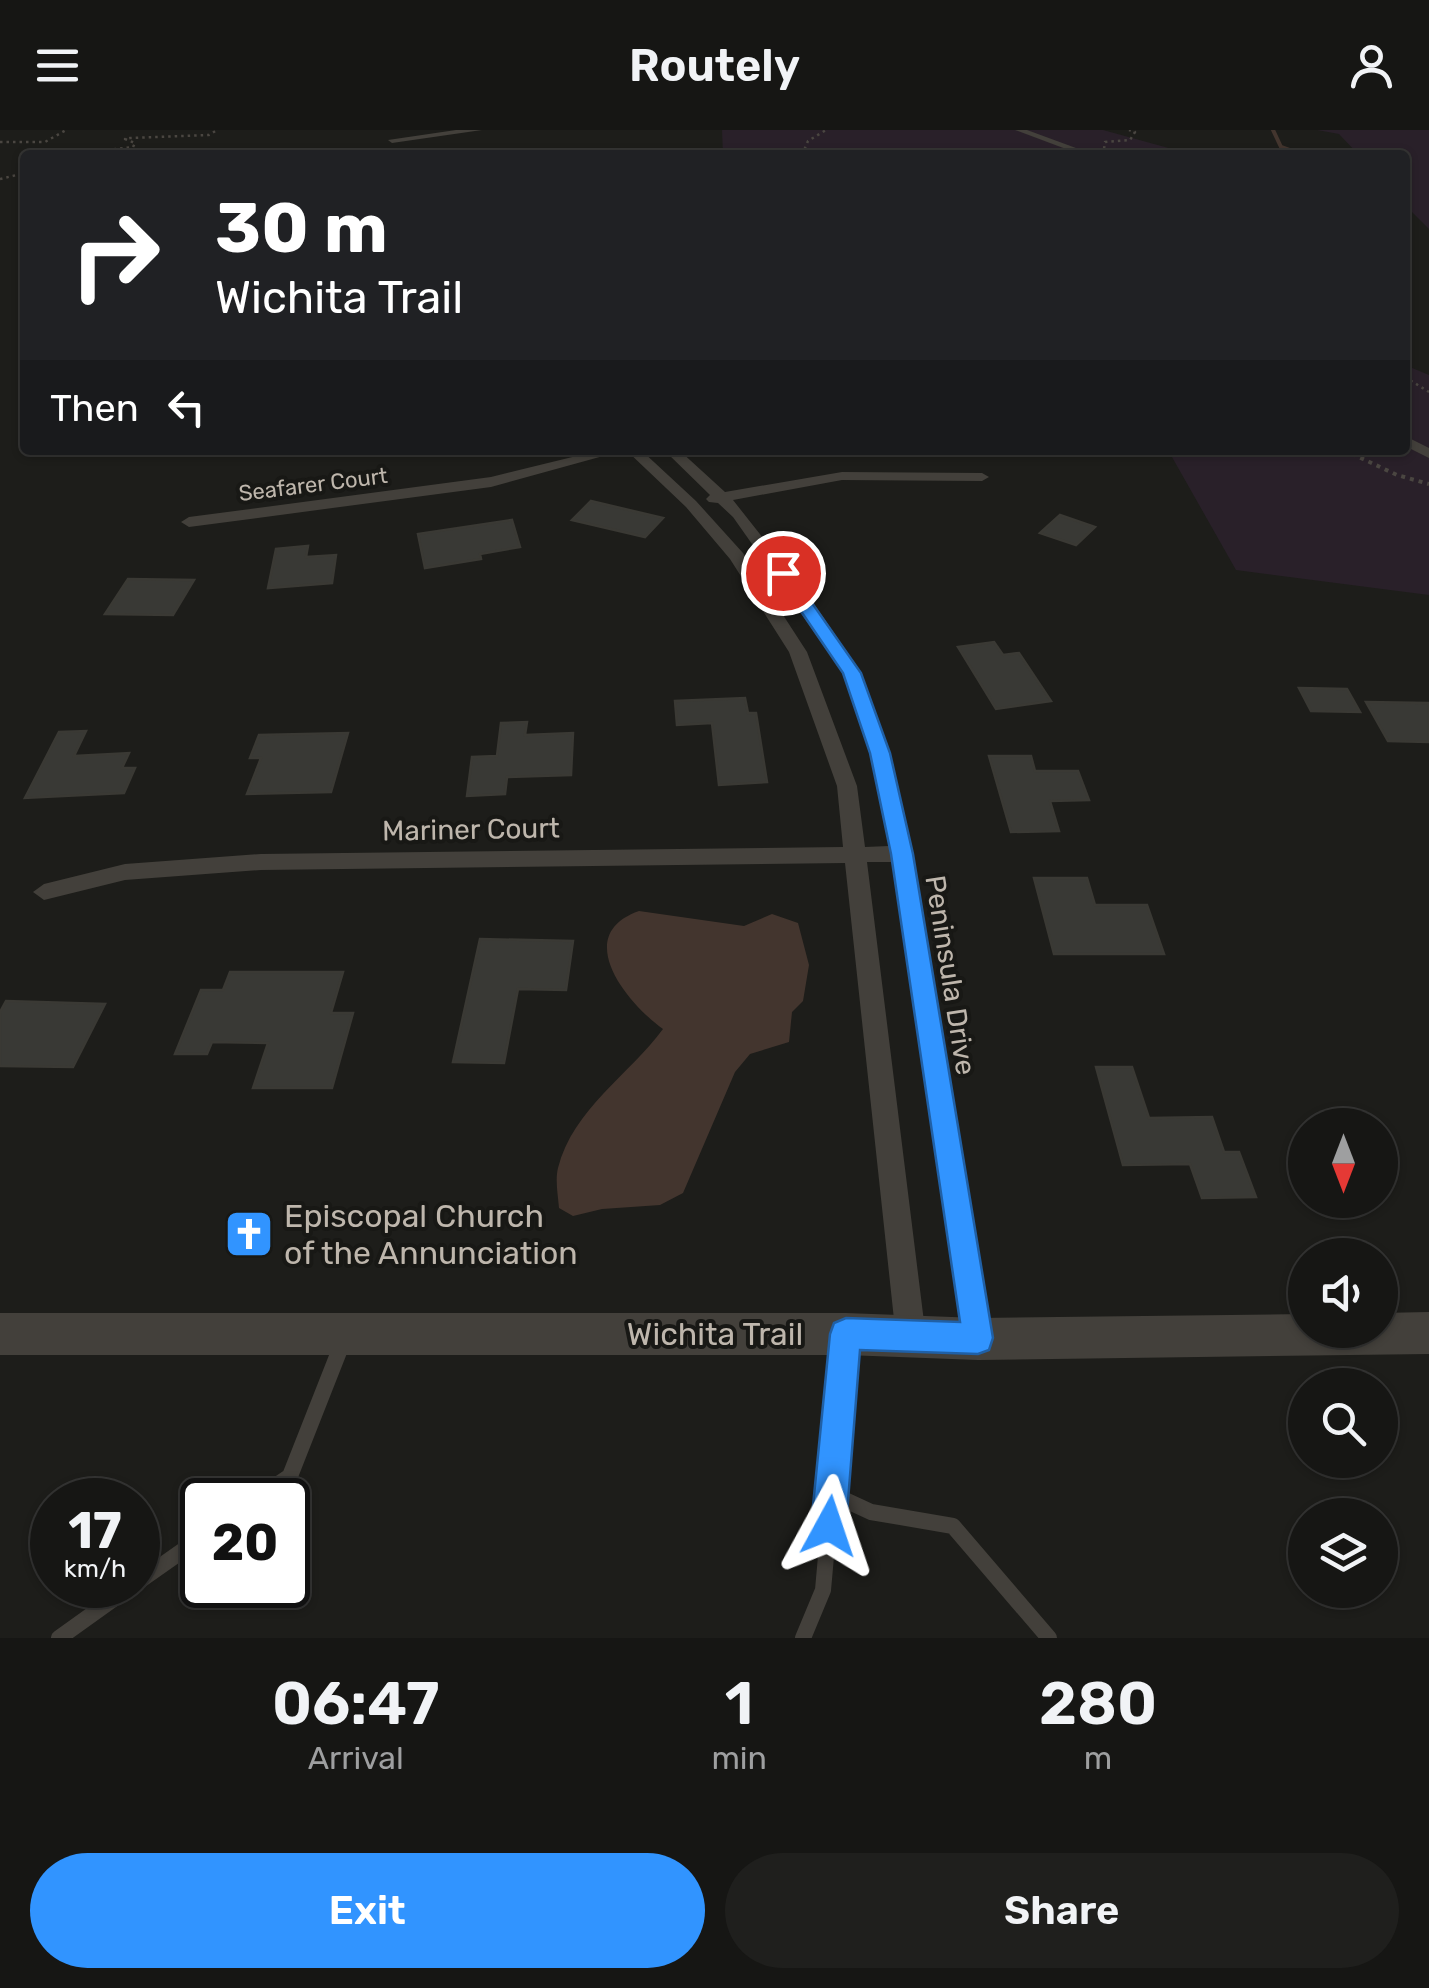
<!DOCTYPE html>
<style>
:root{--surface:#161614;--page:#1f1f1d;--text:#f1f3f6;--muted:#9e9fa0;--line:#353534;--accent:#3194ff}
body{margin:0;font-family:Rubik,sans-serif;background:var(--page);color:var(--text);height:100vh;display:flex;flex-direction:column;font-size:38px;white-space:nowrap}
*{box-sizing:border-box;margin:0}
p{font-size:32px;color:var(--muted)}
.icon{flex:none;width:55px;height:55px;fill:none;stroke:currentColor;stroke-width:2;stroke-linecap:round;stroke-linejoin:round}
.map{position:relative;height:1508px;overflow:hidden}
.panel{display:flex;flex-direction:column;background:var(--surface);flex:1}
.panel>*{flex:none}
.banner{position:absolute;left:20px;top:20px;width:1390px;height:305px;border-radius:10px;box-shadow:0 2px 8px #0004,0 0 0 2px var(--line);background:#202124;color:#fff;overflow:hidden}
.needle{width:65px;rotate:180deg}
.tools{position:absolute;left:1288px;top:978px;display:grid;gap:20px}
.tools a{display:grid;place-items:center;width:110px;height:110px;border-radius:50%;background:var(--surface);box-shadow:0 2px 8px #0004,0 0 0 2px var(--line);font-size:50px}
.speed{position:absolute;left:30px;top:1348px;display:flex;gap:20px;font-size:50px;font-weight:700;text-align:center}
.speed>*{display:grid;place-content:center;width:130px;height:130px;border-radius:50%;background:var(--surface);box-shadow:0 2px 8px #0004,0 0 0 2px var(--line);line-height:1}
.speed small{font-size:25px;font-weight:400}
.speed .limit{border:5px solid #111;border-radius:15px;background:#fff;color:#111}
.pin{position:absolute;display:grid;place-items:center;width:85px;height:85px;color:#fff;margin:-42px;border:5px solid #fff;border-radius:50%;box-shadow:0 2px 10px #0007}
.me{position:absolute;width:110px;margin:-55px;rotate:5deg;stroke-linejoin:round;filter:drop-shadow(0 0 8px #0008)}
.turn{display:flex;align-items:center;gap:35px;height:210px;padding:0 30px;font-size:45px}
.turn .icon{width:130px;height:130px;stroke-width:2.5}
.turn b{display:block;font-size:70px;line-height:85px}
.then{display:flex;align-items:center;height:95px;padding:0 30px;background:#0003;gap:20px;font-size:38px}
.eta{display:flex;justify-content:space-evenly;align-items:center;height:170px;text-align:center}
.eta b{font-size:60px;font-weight:600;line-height:70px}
.button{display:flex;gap:20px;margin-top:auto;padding:20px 30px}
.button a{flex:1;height:115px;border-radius:60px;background:var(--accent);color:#fff;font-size:40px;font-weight:600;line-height:115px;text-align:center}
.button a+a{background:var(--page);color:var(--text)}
header{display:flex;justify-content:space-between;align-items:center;height:130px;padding:0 30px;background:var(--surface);font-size:45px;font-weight:600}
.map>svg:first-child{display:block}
</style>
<header><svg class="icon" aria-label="menu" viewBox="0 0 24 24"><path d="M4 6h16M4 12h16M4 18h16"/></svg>Routely<svg class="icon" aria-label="person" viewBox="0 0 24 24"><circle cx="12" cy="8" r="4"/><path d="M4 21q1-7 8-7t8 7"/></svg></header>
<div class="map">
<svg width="1429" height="1508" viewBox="0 0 1429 1508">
<rect width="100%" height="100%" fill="#1d1d1a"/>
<!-- green -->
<g fill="#292029">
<polygon points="722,0 1103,0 1194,25 723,25"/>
<polygon points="1317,0 1429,0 1429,99 1405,75 1405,25 1359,25 1339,4"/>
<polygon points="1405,235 1429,245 1429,465 1236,440 1168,320 1405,320"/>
</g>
<!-- water -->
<path fill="#43352e" d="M639 781 744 796 772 784 798 793 809 835 803 871 792 882 789 912 750 924 735 942 683 1063 660 1075 602 1079 573 1086 559 1078C558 1065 555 1050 558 1038 573 979 630 944 663 899 627 873 571 805 639 781Z"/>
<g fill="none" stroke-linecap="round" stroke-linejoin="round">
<!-- stream -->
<polyline stroke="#43352e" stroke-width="4" points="1273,0 1281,17 1303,25"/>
</g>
<!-- building -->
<g fill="#393935" stroke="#3a3934" stroke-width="2.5">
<polygon points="591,371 663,388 645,407 572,390"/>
<polygon points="1060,385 1095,397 1076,415 1040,403"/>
<polygon points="512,390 520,417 480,424 481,429 425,438 418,404"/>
<polygon points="308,416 306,427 336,425 332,453 268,458 276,419"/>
<polygon points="128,449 194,450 173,485 105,484"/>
<polygon points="994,512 1003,525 1019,523 1051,571 996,579 958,517"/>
<polygon points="1299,558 1347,559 1360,582 1311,581"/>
<polygon points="745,568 748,583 756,583 767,652 719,655 712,593 677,595 675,571"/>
<polygon points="1366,572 1429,573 1429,612 1388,611"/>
<polygon points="527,592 525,605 573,603 571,645 507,647 505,664 467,666 472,627 497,626 501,593"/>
<polygon points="86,601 74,626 129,623 122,638 135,638 124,663 25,668 59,602"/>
<polygon points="348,603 331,662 247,664 261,628 250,628 259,605"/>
<polygon points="989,626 1031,626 1035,641 1078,641 1089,670 1050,671 1059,701 1011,702"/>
<polygon points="1034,748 1087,748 1095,775 1147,775 1164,824 1054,824"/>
<polygon points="480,809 573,811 566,860 518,859 504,933 453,932"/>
<polygon points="230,842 343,842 331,883 353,883 332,958 253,958 268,913 212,912 207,924 175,924 201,860 223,860"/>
<polygon points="6,871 105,874 73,937 0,936 0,882"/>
<polygon points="1096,937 1132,937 1149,988 1212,987 1224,1022 1239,1022 1256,1067 1202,1068 1190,1034 1123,1035"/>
</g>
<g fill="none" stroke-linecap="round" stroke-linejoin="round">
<!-- path-far1 -->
<g stroke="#4a4641" stroke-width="2.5" stroke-dasharray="2.5 4" stroke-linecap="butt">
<polyline points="0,12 45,12 66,0"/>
<polyline points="62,25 133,17 135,13 125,9 130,8 209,5 217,0"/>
<polyline points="802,25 808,11 826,0"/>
<polyline points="1115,25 1104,19 1105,12 1130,10 1135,2 1129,0"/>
<polyline points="0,49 25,43"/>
<polyline points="1405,247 1429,262"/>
</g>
<!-- path -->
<polyline stroke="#4a4641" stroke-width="4" stroke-dasharray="4 5" stroke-linecap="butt" points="1344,320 1397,345 1429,354"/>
<!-- service -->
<g stroke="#43403b" stroke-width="16">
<polyline points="832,1364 871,1382 953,1396 1049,1508"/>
<polyline points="255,1370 290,1346 342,1214"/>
<polyline points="138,1452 202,1407"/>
<polyline points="59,1508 133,1455"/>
<polyline points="803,1508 823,1460 845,1213"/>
</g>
<!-- minor -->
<g fill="#43403b" fill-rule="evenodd">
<polygon points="456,0 482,0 392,13 388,10"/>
<polygon points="1015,0 1027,0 1095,25 1082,25"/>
<polygon points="1405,306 1429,318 1429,328 1405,316"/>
<polygon points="601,320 625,320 491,357 189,397 181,392 189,387 491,347"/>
<polygon points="626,320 641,320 696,371 743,423 807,522 857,656 865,717 889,716 870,623 843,543 733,387 718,373 709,372 706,369 710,365 664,320 679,320 725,362 842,342 982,343 989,347 982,351 842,350 733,370 811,469 861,543 890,623 913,724 993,1209 989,1220 978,1224 967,1220 963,1209 892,732 867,732 926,1208 922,1219 911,1223 900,1219 896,1208 845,733 261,740 125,750 44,770 33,762 44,754 125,734 261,724 843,717 837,656 789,522 730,429 686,377"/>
</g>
<!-- tertiary -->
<polygon fill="#43403b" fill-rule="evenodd" points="1429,1182 1429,1224 978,1230 846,1225 0,1225 0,1183 846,1183 978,1188 1305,1184 1305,1200 1380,1200 1380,1183"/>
</g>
<!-- route -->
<polygon fill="#3194ff" stroke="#2060a6" stroke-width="2.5" points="783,438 789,440 861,543 890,623 913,724 993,1208 989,1220 978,1224 860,1220 846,1396 841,1408 829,1413 816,1408 811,1396 830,1204 834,1193 846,1188 960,1192 891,724 870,623 843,543 775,443"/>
<!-- icons -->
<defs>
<g id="church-square" transform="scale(2.5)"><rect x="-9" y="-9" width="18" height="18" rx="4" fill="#3194ff" stroke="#181815"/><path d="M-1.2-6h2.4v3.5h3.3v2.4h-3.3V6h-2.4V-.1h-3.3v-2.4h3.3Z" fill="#fff"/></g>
</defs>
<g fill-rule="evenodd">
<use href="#church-square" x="249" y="1104"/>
</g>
<g text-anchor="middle" stroke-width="8" stroke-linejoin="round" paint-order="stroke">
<!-- far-street labels -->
<g font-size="22" fill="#beb6ac" stroke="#181815">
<text transform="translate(313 354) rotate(-7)" y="8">Seafarer Court</text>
</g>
<!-- street labels -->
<g font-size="28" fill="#beb6ac" stroke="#181815">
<text transform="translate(471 699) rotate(-1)" y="10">Mariner Court</text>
<text transform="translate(951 845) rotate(81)" y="10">Peninsula Drive</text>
</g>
<!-- near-poi labels -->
<g font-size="32" fill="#beb6ac" stroke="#181815" text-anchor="start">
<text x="284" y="1097">Episcopal Church<tspan x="284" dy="37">of the Annunciation</tspan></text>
</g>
<!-- near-street labels -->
<g font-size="32" fill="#beb6ac" stroke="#181815">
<text x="715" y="1215">Wichita Trail</text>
</g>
</g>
</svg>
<div class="tools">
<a><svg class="needle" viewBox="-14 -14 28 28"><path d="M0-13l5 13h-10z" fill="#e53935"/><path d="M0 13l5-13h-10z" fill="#9e9fa0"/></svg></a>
<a><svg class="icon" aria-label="sound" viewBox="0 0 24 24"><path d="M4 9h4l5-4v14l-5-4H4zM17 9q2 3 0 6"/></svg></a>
<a><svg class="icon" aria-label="search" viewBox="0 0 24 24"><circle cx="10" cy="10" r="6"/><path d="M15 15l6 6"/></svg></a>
<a><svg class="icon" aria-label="layers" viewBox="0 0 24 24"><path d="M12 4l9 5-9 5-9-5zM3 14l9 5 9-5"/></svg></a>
</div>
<div class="speed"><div>17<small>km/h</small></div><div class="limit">20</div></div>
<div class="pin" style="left:783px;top:443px;background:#d93025"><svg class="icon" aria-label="arrive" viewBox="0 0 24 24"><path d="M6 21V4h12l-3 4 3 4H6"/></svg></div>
<svg class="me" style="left:829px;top:1396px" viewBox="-20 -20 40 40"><path d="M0-17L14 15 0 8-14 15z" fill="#3194ff" stroke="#fff" stroke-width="4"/></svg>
<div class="banner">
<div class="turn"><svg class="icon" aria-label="right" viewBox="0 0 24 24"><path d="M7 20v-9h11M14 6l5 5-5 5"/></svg><div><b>30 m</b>Wichita Trail</div></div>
<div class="then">Then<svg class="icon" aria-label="left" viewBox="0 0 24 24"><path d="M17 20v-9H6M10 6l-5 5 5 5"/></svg></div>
</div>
</div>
<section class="panel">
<div class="eta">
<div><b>06:47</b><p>Arrival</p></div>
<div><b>1</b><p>min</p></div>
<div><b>280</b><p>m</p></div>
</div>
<div class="button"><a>Exit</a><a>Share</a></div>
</section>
